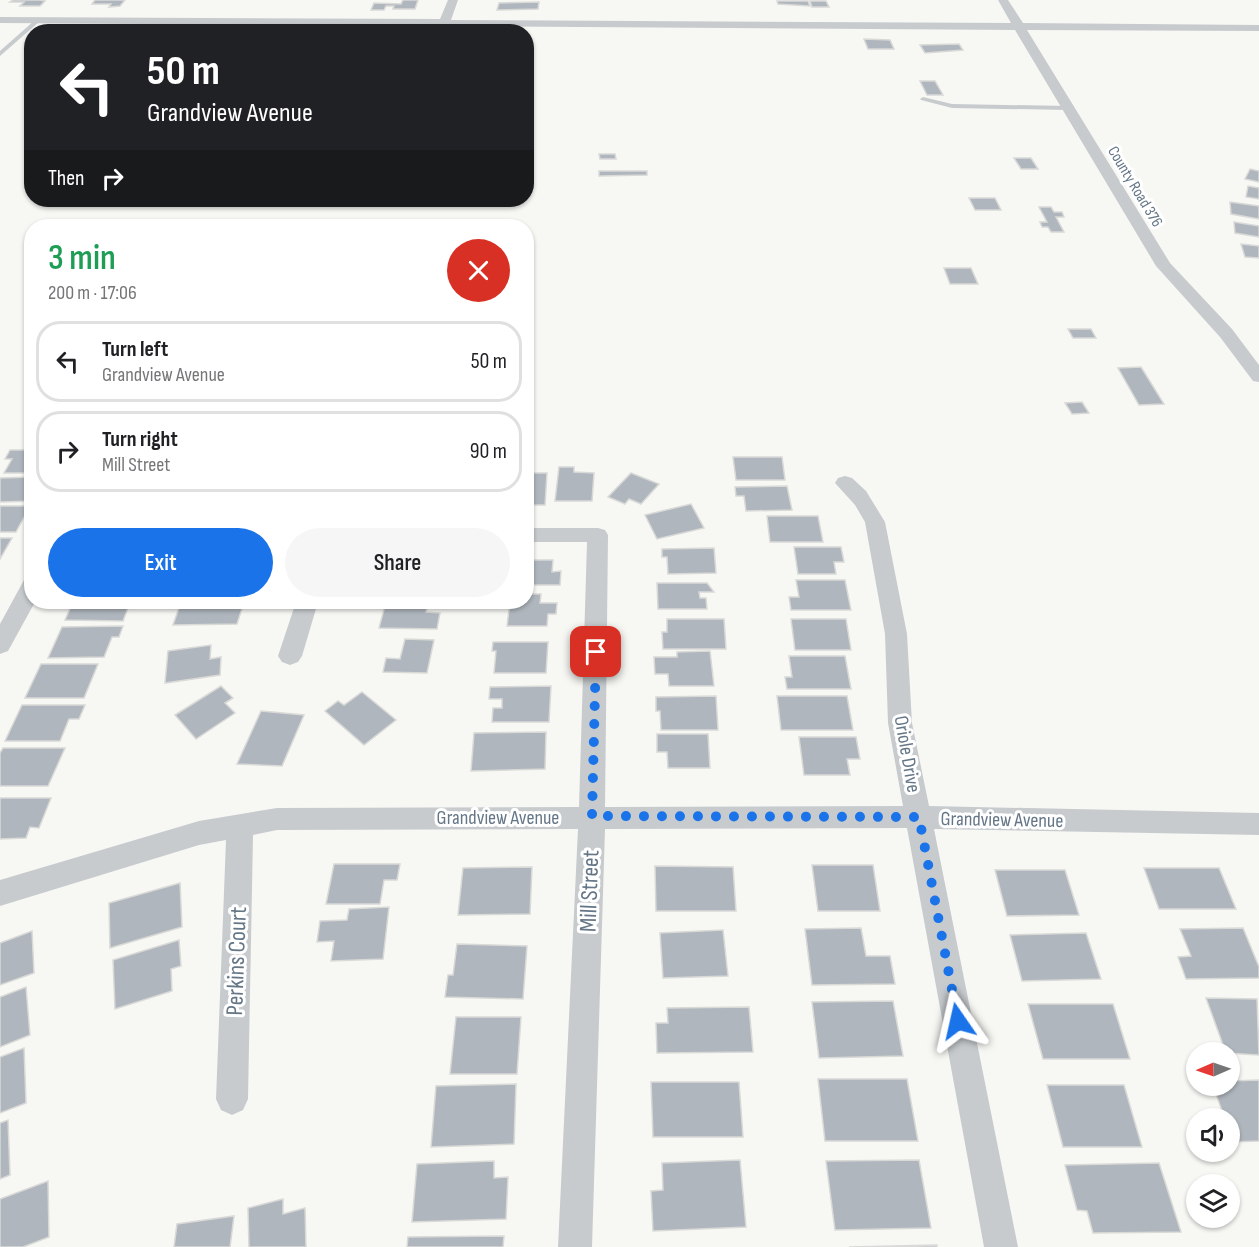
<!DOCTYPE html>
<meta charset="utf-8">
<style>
:root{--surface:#fff;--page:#f6f6f6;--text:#202124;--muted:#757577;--line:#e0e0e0;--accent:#1a73e8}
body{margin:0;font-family:"Sofia Sans Condensed",sans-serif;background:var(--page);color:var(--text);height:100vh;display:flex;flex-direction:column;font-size:22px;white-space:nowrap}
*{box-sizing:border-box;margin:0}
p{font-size:20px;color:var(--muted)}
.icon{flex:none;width:33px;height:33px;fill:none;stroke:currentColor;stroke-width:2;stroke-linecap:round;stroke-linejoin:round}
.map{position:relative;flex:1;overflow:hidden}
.side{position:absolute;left:24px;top:219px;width:510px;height:390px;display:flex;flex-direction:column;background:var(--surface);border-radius:24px;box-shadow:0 2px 4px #0004}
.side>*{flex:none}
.hud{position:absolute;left:24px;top:24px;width:510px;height:183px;border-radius:24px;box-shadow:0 2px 4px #0004;background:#202124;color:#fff;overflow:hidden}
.needle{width:39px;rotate:268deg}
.buttons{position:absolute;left:1186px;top:1042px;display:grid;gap:12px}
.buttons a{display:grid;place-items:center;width:54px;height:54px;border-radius:50%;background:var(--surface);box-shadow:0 2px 4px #0004;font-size:30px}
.pin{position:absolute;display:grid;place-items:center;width:51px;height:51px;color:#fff;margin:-26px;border-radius:12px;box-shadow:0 3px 9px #0006}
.me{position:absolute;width:66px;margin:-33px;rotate:349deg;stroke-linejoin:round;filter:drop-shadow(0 0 4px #0008)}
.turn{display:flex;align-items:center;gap:21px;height:126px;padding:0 24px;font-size:27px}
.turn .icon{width:78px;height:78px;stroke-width:2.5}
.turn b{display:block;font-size:42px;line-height:51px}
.then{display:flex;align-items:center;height:57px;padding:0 24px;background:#0003;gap:12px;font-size:22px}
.round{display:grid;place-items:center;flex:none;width:63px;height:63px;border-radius:32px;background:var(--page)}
.summary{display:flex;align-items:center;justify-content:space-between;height:102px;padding:0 24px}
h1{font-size:36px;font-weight:600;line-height:45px;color:#1e9e55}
.cta{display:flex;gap:12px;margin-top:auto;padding:12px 24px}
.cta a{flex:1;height:69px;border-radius:36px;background:var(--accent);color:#fff;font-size:24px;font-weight:600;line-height:69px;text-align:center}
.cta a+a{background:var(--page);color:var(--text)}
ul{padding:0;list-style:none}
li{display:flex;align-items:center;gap:18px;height:81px;margin:0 12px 9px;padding:0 12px;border:3px solid var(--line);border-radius:24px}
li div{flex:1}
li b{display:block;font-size:22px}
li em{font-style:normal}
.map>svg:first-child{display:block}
</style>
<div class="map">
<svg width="1259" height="1247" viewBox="0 0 1259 1247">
<rect width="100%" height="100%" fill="#f7f8f4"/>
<!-- building -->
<g fill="#afb6bd" stroke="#d9d9d7" stroke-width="1.5">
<polygon points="13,0 39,0 45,1 40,6 20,6 24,2 10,2"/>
<polygon points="95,0 125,0 120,6 109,7 111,4 92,4"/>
<polygon points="403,0 418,0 415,9 393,9 394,6 386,6 384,10 371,10 374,3 401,4"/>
<polygon points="777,1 808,1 810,6 778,4"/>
<polygon points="810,1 826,1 829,7 812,7"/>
<polygon points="539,2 538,9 497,10 499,3"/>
<polygon points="864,39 890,40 894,49 868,49"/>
<polygon points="959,44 963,50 925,53 920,45"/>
<polygon points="920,81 935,81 943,95 927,95"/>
<polygon points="599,154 615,154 616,159 600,159"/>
<polygon points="1014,158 1031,158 1038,169 1021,169"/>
<polygon points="1250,169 1259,171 1259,182 1245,179"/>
<polygon points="599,171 647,171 647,175 599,176"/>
<polygon points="1248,186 1259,188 1259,199 1246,197"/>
<polygon points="969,198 995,198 1001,210 975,210"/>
<polygon points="1230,202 1259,206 1259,219 1231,214"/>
<polygon points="1039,207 1051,207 1054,212 1062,212 1064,217 1056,217 1064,232 1051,232 1048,227 1042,227 1040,222 1047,222"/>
<polygon points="1234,222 1259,226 1259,237 1235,233"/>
<polygon points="1241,244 1259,246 1259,258 1245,257"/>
<polygon points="944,268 971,268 978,284 950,284"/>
<polygon points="1068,329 1091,329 1096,338 1073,338"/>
<polygon points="1141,367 1164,404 1139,405 1118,368"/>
<polygon points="1082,402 1089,413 1072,414 1065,403"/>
<polygon points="10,450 32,450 32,473 4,473 12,459 5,459"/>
<polygon points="733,457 782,457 785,480 736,480"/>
<polygon points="559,467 574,467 574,472 594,473 592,501 555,501"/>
<polygon points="526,473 547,473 545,505 526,505"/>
<polygon points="631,473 659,484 641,504 629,499 625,504 608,497"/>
<polygon points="32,477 32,501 0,502 0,478"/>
<polygon points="787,486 792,510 746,511 744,496 736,496 735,487"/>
<polygon points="691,504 704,528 657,539 645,515"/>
<polygon points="0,506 30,506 16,532 0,532"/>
<polygon points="767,516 818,516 823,542 770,542"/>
<polygon points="0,538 12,538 0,559"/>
<polygon points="794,547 841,547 844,562 834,562 836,574 798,574"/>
<polygon points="714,548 716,573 668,574 667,557 662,557 662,549"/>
<polygon points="526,560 553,560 552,572 561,571 560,585 526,585"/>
<polygon points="796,580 845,580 851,610 791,610 789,597 799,597"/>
<polygon points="657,583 707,583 714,592 699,592 700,598 706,598 707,609 658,609"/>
<polygon points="526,594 541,594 540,603 557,603 556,614 548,614 547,626 507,626 510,602 526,602"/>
<polygon points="73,602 122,602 119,608 128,608 123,621 65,620"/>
<polygon points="181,602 244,602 237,624 173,625"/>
<polygon points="386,602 429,602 426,612 440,613 437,629 379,628"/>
<polygon points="667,619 724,619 726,649 663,649 662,632 667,632"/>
<polygon points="791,619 846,619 851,650 795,650"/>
<polygon points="123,626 119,637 112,637 104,657 48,658 62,627"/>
<polygon points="405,639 434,640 427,673 383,672 386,658 400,659"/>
<polygon points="493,642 548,642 546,673 494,673 496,651 492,651"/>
<polygon points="211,645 210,659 221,657 220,675 165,683 168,651"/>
<polygon points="710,651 714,686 669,686 668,674 655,674 654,657 677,657 677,652"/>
<polygon points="789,656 845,656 851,689 787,689 785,677 792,677"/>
<polygon points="41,664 98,664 84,698 25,698"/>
<polygon points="221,686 233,698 225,703 235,713 196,739 175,715"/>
<polygon points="551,686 549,722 492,722 493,708 502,708 502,699 489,699 490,687"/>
<polygon points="362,692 396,720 364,745 325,711 338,701 344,705"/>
<polygon points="716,696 718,730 661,730 660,711 656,711 656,697"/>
<polygon points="777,696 847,696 853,730 781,730"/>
<polygon points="22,705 85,705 79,719 69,719 60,741 5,741"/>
<polygon points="261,711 304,715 282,766 237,764"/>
<polygon points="546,732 545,769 471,771 474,733"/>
<polygon points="657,734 708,734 710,768 668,768 667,752 657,752"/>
<polygon points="799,737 856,737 860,759 847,759 850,775 804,775"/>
<polygon points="3,748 65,748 48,786 0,786 0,753"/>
<polygon points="0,798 51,798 39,828 30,827 26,838 0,839"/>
<polygon points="334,864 400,864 397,880 384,880 380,904 326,904"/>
<polygon points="812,865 873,865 880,911 818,911"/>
<polygon points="655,866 733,867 736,911 656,911"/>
<polygon points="532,867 530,914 458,915 463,868"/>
<polygon points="1144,868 1219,868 1236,909 1159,909"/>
<polygon points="995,870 1065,870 1079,915 1007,916"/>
<polygon points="180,883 182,927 110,948 109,903"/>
<polygon points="389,907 383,959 331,961 334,941 317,942 320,921 347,920 349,909"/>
<polygon points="861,928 866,956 890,956 895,984 812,985 805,929"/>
<polygon points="1243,928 1259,967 1259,978 1186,979 1178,957 1191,956 1180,929"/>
<polygon points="723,930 728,976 663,978 660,933"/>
<polygon points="32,931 34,973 0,985 0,943"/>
<polygon points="1086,933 1101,979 1022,981 1010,935"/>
<polygon points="179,940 181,966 171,969 172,991 115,1009 113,960"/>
<polygon points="457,944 527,946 523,999 445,997 448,975 453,975"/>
<polygon points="26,987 30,1035 0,1047 0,997"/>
<polygon points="1206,998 1257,999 1259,1055 1226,1053"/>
<polygon points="893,1001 903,1056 819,1058 812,1002"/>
<polygon points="1028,1004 1113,1004 1130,1059 1043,1059"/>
<polygon points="749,1007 753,1052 657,1053 656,1023 668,1023 667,1008"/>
<polygon points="456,1017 521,1017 517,1074 450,1074"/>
<polygon points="24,1048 26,1103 0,1113 0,1057"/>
<polygon points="818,1079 907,1079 918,1141 825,1141"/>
<polygon points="1259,1080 1259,1141 1233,1142 1230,1133 1230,1119 1225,1119 1213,1086 1230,1086 1230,1081"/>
<polygon points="651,1082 739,1082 743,1137 653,1137"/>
<polygon points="516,1084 514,1144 431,1147 436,1086"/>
<polygon points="1047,1085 1124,1085 1142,1147 1063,1147"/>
<polygon points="8,1120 10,1175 0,1179 0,1123"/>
<polygon points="740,1160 746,1227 653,1231 651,1191 663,1190 662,1163"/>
<polygon points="919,1160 931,1228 835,1230 826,1161"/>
<polygon points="494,1161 494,1178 508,1177 506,1219 412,1222 417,1164"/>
<polygon points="1159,1163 1181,1232 1093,1233 1087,1211 1077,1210 1065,1165"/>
<polygon points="48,1181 49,1237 23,1247 0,1247 0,1199"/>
<polygon points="283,1199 283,1214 305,1208 306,1247 249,1247 248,1208"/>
<polygon points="234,1216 230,1247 174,1247 177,1224"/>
<polygon points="504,1236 503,1247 407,1247 408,1237"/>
<polygon points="937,1245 937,1247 849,1247"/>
</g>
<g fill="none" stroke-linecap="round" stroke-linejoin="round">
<!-- service -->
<g fill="#c7cbce" fill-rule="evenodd">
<polygon points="35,20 40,21 0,56 0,51"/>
<polygon points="923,97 952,104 1068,106 1071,108 1068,110 952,108 921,100 920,99"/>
</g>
<!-- minor -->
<g fill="#c7cbce" fill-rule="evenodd">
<polygon points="448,0 458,0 451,20 1011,23 998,0 1008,0 1023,23 1259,25 1259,31 1027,30 1170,263 1232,329 1259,365 1259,382 1253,381 1220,337 1156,266 1015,30 0,23 0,17 440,19"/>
<polygon points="845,476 852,478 866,491 885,522 907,634 912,723 929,806 1259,813 1259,835 934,829 1018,1247 984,1247 907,828 605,829 592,1247 558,1247 578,829 277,830 253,835 248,1099 243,1110 232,1115 221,1110 216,1099 226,840 199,845 0,906 0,880 199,821 277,808 579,807 587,542 526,542 526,528 598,528 605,530 608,535 605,807 903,806 888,723 885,634 865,522 855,505 835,483 838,478"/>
<polygon points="32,578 32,602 35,602 8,651 0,654 0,624 24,580"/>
<polygon points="296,602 318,602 302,656 298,662 290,665 282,662 278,656"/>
</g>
</g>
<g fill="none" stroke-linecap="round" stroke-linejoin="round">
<!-- route -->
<polyline stroke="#1a73e8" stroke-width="10" stroke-dasharray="0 18" points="596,652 592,816 919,817 958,1021"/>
</g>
<g text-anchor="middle" stroke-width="6" stroke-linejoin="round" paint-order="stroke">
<!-- far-street labels -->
<g font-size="16" fill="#657687" stroke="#fff">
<text transform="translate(1136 186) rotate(59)" y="6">County Road 376</text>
</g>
<!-- street labels -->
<g font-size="20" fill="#657687" stroke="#fff">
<text transform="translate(908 754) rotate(80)" y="7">Oriole Drive</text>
<text x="498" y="824">Grandview Avenue</text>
<text transform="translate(1002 819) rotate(1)" y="7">Grandview Avenue</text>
</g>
<!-- near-street labels -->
<g font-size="24" fill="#657687" stroke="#fff">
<text transform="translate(589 891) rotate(-88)" y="8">Mill Street</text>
<text transform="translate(236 961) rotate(-88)" y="8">Perkins Court</text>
</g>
</g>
</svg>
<div class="buttons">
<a><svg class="needle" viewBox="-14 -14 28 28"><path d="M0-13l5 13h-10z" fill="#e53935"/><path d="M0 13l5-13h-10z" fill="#757577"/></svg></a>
<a><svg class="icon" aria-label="sound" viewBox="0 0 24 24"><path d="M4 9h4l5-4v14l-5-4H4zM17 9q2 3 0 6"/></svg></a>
<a><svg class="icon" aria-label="layers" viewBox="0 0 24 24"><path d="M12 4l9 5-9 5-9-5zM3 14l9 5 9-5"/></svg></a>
</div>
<div class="pin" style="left:596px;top:652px;background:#d93025"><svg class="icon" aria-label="arrive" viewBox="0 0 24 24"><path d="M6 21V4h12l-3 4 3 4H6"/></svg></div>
<svg class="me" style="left:958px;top:1021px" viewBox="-20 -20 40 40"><path d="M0-17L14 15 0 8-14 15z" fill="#1a73e8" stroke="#fff" stroke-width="4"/></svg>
<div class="hud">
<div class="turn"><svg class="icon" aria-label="left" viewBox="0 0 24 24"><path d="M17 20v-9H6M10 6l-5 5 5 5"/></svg><div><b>50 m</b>Grandview Avenue</div></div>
<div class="then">Then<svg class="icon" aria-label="right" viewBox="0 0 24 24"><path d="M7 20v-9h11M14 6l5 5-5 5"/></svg></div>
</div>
<section class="side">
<div class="summary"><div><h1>3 min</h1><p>200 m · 17:06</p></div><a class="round" style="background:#d93025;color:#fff"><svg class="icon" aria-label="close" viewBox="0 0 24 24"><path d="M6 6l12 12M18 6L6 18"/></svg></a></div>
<ul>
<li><svg class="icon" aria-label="left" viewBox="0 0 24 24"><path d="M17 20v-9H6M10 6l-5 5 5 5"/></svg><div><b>Turn left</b><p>Grandview Avenue</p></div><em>50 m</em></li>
<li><svg class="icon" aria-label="right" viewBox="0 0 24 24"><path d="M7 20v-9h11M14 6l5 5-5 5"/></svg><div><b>Turn right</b><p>Mill Street</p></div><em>90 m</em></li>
</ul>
<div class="cta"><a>Exit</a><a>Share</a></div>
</section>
</div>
